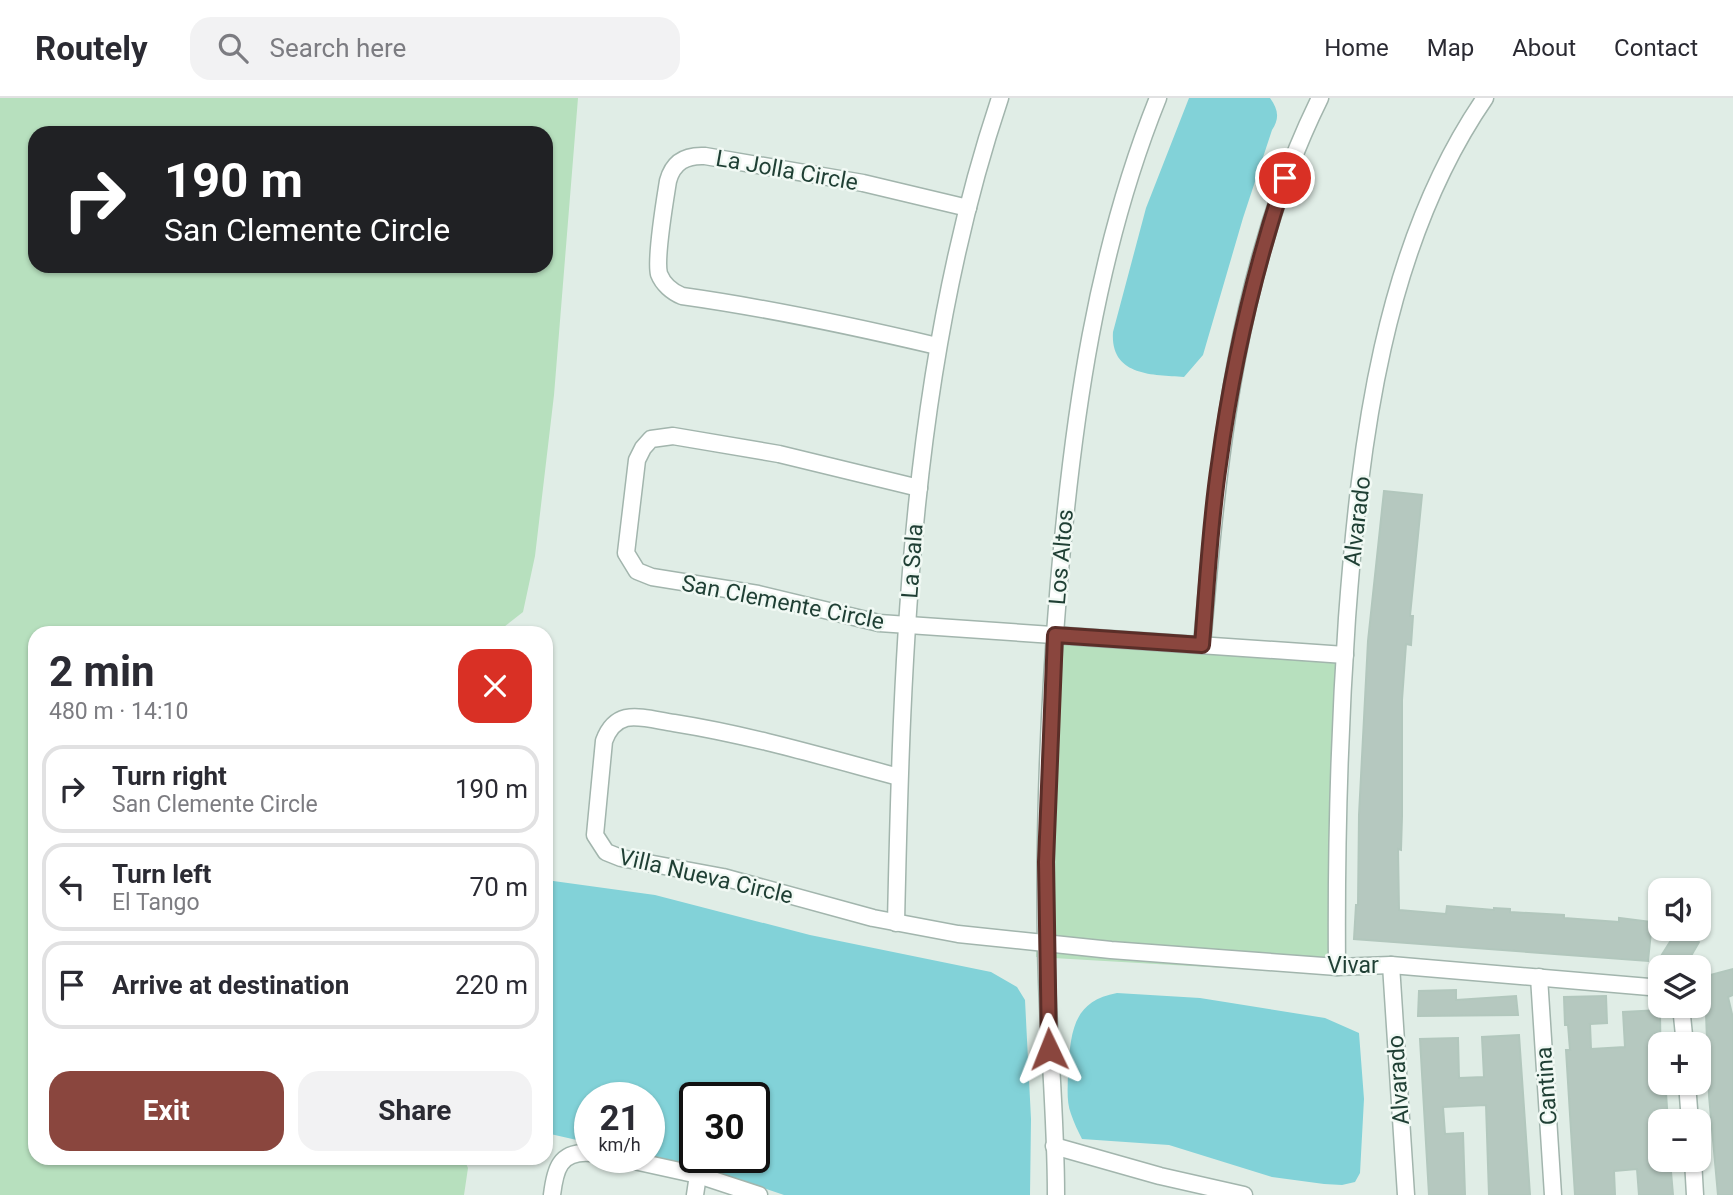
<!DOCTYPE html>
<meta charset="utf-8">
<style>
:root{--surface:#fff;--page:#f2f2f3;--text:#2b2b33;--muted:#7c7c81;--line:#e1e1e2;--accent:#8a463e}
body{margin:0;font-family:Roboto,sans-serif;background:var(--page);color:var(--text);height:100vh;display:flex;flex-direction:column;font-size:26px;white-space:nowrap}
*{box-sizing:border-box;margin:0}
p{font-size:23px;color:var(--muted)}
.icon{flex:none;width:38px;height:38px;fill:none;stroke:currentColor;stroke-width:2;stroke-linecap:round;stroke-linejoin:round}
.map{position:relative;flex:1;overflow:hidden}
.side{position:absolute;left:28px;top:528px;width:525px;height:539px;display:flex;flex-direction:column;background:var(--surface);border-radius:21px;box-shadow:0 2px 5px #0004}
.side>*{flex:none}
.hud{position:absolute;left:28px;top:28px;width:525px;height:147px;border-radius:21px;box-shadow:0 2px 5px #0004;background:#202124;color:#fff;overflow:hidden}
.fabs{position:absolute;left:1648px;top:780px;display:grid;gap:14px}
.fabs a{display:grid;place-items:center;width:63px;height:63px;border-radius:14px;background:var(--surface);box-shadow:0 2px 5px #0004;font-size:35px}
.speed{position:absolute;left:574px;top:984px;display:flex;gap:14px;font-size:35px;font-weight:700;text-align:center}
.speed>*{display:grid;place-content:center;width:91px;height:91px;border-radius:50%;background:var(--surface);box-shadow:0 2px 5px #0004;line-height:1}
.speed small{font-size:18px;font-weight:400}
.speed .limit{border:4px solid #111;border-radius:10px;background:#fff;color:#111}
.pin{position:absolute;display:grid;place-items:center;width:60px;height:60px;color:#fff;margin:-30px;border:4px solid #fff;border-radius:50%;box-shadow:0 2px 7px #0007}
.me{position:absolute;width:77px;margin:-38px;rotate:358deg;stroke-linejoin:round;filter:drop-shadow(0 0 5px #0008)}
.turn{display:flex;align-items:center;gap:24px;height:147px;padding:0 21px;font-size:32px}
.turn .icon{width:91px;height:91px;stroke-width:2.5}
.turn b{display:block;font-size:49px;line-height:60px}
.round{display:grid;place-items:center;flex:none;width:74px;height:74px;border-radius:21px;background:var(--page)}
.head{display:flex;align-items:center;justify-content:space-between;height:119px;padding:0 21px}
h1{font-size:42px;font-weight:700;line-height:52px}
.cta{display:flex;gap:14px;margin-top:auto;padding:14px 21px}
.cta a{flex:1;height:80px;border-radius:21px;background:var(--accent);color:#fff;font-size:28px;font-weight:700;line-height:80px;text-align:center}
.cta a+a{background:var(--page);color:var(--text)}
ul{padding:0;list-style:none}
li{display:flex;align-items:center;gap:21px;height:88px;margin:0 14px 10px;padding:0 7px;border:4px solid var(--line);border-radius:21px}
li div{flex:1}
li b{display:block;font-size:26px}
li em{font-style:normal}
header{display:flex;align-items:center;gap:42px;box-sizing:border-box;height:98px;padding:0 35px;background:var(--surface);border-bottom:2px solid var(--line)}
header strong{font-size:33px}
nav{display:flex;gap:38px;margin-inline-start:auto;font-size:24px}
.search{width:490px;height:63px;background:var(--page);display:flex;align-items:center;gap:18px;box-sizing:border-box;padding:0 24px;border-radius:21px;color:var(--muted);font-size:26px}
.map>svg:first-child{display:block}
</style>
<header>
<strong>Routely</strong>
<div class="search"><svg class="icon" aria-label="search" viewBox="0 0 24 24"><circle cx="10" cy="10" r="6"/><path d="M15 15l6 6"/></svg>Search here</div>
<nav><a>Home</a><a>Map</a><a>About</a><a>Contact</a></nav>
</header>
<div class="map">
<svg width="1733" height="1097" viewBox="0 0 1733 1097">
<rect width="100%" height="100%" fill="#e0ede6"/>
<!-- green -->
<g fill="#b7e0be" fill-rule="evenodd">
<path d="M0 0H578L554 297 535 458 523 514 495 536H35V1060L464 1061 468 1070 464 1097H0ZM546 35V168H35V35Z"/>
<polygon points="1049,540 1349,552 1343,877 1036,859"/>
</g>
<!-- water -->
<g fill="#82d2d8" fill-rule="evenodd">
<path d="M1189 0H1270C1278 11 1280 20 1272 32L1243 120 1203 257 1184 279C1152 277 1110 278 1113 234L1146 110Z"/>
<path d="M546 782 655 797 810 837 991 874 1017 889 1025 902 1031 1021 1030 1097H784L725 1077 646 1059H649V999H590V1045L546 1035ZM695 999H754V1059H695Z"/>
<path d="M1117 895 1200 900 1325 920 1359 935 1364 1001 1360 1075 1355 1084 1342 1087 1324 1086 1272 1079 1169 1047 1082 1041C1078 1033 1074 1025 1071 1016 1066 1003 1068 987 1068 973 1071 935 1072 903 1117 895Z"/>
</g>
<!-- building -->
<g fill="#b5c8bf" stroke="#b2c7bd" stroke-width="2">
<polygon points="1384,393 1422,397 1410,518 1413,518 1411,547 1406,546 1402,602 1402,718 1401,752 1398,751 1399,812 1446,816 1447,808 1494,812 1494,810 1510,811 1510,814 1564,817 1564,820 1619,824 1619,820 1652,824 1648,863 1354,841 1356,807 1358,807 1359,717 1368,543"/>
<polygon points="1678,831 1699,844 1684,870 1670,870 1658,863"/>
<polygon points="1733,871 1733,897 1728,899 1733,920 1733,1097 1718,1097 1709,998 1706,915 1699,880"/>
<polygon points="1456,892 1456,902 1516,898 1518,917 1418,918 1419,893"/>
<polygon points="1606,898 1607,925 1590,926 1591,951 1625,949 1623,914 1660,912 1661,996 1666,995 1668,1024 1661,1024 1661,1062 1670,1062 1673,1097 1639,1097 1637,1071 1614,1073 1615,1097 1575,1097 1566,952 1570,952 1568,927 1565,927 1564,899"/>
<polygon points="1519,937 1530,1097 1489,1097 1486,1007 1443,1009 1445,1036 1463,1035 1465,1097 1429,1097 1420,941 1458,940 1459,980 1484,979 1482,939"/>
</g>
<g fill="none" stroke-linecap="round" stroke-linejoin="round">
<!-- minor casing -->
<g stroke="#a2b5ad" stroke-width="19">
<g id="minor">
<path d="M937 248C852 228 768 210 682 198 672 194 663 186 659 176 655 160 665 102 668 83 673 64 686 57 705 58L863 85 968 110"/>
<polyline points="919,390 779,356 673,338 651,341 643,350 637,362 626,455 637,473 652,479 758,496 879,525 1345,557"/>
<path d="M1202 547C1218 361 1236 170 1320 0"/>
<path d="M899 679C824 659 750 637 674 625 659 623 640 617 626 620 614 623 608 632 604 643L595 737 606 754 621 760 723 779 873 820 958 836 1111 852 1337 869 1391 867 1661 890"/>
<path d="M896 825C902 548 911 265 1000 0"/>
<polyline points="1391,867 1406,1097"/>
<path d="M1337 869C1336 752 1339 637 1347 520 1360 345 1383 148 1485 0"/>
<polyline points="1539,879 1553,1097"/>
<polyline points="1681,908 1685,947"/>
<polyline points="1687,985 1690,1024"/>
<polyline points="1054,1048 1160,1078 1244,1097"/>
<polyline points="616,1059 698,1077 759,1097"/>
<polyline points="1693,1062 1695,1097"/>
<path d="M552 1097C555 1072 559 1053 590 1055"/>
<polyline points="695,1097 698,1077"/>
<path d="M1056 1097C1056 1014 1047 930 1046 846 1044 725 1049 605 1059 484 1073 320 1096 154 1158 0"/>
</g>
</g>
<!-- minor -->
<use href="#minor" stroke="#fff" stroke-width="16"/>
</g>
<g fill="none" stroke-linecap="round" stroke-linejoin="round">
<!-- route casing -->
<g stroke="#5a2e28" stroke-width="18">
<path id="route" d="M1049 951 1046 764 1055 537 1202 547C1207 487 1210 426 1219 366 1232 269 1254 173 1285 80"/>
</g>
<!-- route -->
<use href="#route" stroke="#8a463e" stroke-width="12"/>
</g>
<g text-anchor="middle" stroke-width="5" stroke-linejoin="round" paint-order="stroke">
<!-- street labels -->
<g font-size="23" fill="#1f3f34" stroke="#f1f9f4">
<text transform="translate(787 72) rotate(10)" y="8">La Jolla Circle</text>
<text transform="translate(1357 423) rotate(-83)" y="8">Alvarado</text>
<text transform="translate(1061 459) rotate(-85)" y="8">Los Altos</text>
<text transform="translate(912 463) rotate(-86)" y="8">La Sala</text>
<text transform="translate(783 504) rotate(11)" y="8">San Clemente Circle</text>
<text transform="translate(706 778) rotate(13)" y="8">Villa Nueva Circle</text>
<text x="1353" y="875">Vivar</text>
<text transform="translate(1398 982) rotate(-94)" y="8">Alvarado</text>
<text transform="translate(1546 988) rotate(-94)" y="8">Cantina</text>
</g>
</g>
</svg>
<div class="fabs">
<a><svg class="icon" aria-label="sound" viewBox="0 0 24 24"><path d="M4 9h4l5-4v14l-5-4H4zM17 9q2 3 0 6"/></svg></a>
<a><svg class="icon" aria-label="layers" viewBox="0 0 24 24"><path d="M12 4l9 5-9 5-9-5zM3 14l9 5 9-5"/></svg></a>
<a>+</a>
<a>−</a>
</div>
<div class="speed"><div>21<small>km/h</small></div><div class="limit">30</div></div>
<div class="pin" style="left:1285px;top:80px;background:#d93025"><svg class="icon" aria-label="arrive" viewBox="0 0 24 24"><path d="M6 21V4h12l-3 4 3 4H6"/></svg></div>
<svg class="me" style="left:1049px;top:951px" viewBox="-20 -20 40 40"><path d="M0-17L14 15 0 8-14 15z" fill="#8a463e" stroke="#fff" stroke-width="4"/></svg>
<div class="hud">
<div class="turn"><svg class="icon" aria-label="right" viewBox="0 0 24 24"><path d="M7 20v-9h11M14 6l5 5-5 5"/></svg><div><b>190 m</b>San Clemente Circle</div></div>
</div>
<section class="side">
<div class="head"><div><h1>2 min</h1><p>480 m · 14:10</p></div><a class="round" style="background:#d93025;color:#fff"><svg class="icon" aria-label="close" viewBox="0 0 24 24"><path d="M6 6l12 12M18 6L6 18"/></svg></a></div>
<ul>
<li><svg class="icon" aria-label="right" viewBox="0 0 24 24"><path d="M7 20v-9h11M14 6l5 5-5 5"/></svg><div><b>Turn right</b><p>San Clemente Circle</p></div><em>190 m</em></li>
<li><svg class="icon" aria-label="left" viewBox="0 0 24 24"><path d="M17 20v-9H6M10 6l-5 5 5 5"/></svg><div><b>Turn left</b><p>El Tango</p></div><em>70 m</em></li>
<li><svg class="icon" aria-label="arrive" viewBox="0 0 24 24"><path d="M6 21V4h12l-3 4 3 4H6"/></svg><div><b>Arrive at destination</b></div><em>220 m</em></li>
</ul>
<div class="cta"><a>Exit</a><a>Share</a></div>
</section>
</div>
